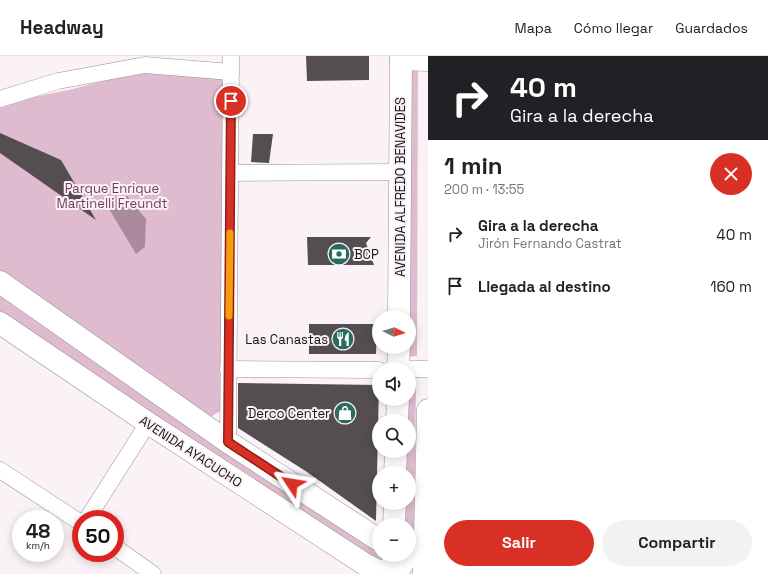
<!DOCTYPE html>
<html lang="es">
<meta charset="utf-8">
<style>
:root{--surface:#fff;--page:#f2f2f2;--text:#222;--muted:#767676;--line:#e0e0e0;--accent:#d93025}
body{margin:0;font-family:"Space Grotesk",sans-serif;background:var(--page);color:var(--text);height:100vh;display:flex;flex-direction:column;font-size:15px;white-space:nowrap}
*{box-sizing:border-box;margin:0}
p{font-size:13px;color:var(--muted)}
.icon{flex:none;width:22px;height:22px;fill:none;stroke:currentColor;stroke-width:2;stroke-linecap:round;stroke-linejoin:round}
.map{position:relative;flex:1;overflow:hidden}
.drawer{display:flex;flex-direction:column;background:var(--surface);width:340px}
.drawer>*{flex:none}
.banner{background:#202124;color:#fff;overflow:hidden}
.needle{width:26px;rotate:95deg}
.tools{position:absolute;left:372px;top:254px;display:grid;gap:8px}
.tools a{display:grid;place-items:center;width:44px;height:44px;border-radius:50%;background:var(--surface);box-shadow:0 2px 10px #0003;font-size:20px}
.speed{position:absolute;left:12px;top:454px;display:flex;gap:8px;font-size:20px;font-weight:700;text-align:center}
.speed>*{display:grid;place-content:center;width:52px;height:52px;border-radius:50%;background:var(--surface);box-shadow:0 2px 10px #0003;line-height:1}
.speed small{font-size:10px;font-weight:400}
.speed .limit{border:6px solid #d22;background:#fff;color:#111}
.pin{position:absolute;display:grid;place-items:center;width:34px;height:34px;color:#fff;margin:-17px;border:2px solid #fff;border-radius:50%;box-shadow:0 1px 4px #0007}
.me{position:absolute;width:44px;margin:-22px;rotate:303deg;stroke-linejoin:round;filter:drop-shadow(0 0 3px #0008)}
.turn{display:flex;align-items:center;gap:14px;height:84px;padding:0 16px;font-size:18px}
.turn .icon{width:52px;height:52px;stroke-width:2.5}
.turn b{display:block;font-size:28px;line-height:34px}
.round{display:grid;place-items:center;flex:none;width:42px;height:42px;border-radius:21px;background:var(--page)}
.headline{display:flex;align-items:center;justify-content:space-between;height:68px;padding:0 16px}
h1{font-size:24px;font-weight:700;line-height:30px}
.button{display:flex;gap:8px;margin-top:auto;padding:8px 16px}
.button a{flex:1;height:46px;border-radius:24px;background:var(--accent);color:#fff;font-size:16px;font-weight:700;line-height:46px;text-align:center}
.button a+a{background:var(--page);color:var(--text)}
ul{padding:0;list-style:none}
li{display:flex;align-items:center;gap:12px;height:52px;padding:0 16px}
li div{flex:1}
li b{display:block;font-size:15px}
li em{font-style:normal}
header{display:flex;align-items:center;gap:24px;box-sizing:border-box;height:56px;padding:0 20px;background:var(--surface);border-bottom:1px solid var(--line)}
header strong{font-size:19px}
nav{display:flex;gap:22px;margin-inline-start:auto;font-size:14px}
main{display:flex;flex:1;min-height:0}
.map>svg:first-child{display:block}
</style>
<header>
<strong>Headway</strong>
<nav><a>Mapa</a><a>Cómo llegar</a><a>Guardados</a></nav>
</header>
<main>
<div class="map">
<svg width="428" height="518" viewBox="0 0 428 518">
<rect width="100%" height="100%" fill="#faf2f6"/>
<!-- green -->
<g fill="#debbce">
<polygon points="405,0 418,0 417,300 405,301 409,291 409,261"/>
<polygon points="143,14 225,22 220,355 206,364 0,221 0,48 73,33"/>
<polygon points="0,226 379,482 379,499 393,499 393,518 0,267"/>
<polygon points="409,325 416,328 414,491 409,488 409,469 401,469 401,447 409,447 409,417 401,417 402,395 409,395 409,365 402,365 402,343 409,343"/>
</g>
<!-- water -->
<polygon fill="#ac8a9d" points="127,140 146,163 145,191 136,198 103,143"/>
<!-- building -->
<g fill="#544e51">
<polygon points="306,0 369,0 369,24 307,25"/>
<polygon points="0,77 61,104 96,164 0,97"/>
<polygon points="253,78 273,78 269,107 251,106"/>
<polygon points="307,181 371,181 366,187 374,209 308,209"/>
<polygon points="309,268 377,268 376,298 309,298"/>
<polygon points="238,327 379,329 376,465 307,416 238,372"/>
</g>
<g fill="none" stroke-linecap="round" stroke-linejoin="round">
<!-- street casing -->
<g stroke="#9a9296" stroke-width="17">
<g id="street">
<polyline points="0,43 58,25 145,9 231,16"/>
<polyline points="231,117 401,116"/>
<polyline points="228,313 379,314"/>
<polyline points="409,313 428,313"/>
<polyline points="228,386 231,0"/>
<polyline points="0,414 81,467"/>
<polyline points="87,463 148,367"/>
<polyline points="115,491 153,518"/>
</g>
</g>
<!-- secondary casing -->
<g stroke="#9a9296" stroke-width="23">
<g id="secondary">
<polyline points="0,226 228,386 379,484"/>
<polyline points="0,267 148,367 366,509 385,518"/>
<polyline points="396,518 408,499"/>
</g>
</g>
<!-- primary casing -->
<g stroke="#9a9296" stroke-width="23">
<g id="primary">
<polyline points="401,3 428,4"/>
<polyline points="399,261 401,0"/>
<polyline points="398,313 399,291"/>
<polyline points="397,365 398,343"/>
<polyline points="395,417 396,395"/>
<polyline points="394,469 395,447"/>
<polyline points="393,499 393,518"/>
<polyline points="424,518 428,354"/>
</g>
</g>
<!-- street -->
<use href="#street" stroke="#fff" stroke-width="16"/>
<!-- secondary -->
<use href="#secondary" stroke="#fff" stroke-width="22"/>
<!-- primary -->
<use href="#primary" stroke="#fff" stroke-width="22"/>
</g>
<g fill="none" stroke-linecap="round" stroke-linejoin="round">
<!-- route casing -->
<g stroke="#8d1f18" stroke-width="10">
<polyline id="route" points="231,45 228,386 292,428"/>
</g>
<!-- route -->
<use href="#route" stroke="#d93025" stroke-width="7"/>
<!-- slow -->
<polyline stroke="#f59e0b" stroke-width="7" points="229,260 230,177"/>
</g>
<!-- icons -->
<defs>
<g id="bank-disc" transform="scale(1.15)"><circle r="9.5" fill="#296c5e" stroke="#faf2f6"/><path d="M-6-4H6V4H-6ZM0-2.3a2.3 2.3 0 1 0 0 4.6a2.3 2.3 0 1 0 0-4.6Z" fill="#fff"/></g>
<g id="restaurant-disc" transform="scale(1.15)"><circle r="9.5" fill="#296c5e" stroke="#faf2f6"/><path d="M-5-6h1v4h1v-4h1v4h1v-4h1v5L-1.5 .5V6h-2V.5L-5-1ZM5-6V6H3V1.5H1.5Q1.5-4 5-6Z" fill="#fff"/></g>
<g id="shop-disc" transform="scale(1.15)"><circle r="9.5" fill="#296c5e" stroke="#faf2f6"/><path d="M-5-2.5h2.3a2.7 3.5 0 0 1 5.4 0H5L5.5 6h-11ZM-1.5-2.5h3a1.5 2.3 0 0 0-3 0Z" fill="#fff"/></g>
</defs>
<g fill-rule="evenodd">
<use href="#bank-disc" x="339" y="198"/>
<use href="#restaurant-disc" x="343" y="283"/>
<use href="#shop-disc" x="345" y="357"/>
</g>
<g text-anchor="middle" stroke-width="4" stroke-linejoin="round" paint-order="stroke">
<!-- street labels -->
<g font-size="13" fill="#161415" stroke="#faf2f6">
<text transform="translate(400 131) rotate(-90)" y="5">AVENIDA ALFREDO BENAVIDES</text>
<text transform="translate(191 395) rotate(33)" y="5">AVENIDA AYACUCHO</text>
</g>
<!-- park labels -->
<g font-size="13" fill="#6f3e5c" stroke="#faf2f6">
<text x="112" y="137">Parque Enrique<tspan x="112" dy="15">Martinelli Freundt</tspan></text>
</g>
<!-- poi labels -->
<g font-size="13" fill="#161415" stroke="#faf2f6" text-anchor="end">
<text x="354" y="203" text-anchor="start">BCP</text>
<text x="328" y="288">Las Canastas</text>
<text x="330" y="362">Derco Center</text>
</g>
</g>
</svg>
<div class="tools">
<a><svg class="needle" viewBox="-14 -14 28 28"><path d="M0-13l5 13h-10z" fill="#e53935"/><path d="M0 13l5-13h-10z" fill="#767676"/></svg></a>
<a><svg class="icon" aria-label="sound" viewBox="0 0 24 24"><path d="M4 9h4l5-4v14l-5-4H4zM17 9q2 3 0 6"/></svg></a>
<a><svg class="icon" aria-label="search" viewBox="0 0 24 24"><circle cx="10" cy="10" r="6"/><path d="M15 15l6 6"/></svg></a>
<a>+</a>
<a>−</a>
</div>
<div class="speed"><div>48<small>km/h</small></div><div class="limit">50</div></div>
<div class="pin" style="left:231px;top:45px;background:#d93025"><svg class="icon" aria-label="arrive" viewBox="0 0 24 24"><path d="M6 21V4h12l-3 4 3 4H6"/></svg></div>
<svg class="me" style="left:292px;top:428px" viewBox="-20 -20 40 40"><path d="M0-17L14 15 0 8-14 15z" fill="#d93025" stroke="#fff" stroke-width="4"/></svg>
</div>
<section class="drawer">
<div class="banner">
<div class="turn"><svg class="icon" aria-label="right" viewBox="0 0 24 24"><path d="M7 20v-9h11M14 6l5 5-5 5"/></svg><div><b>40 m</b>Gira a la derecha</div></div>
</div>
<div class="headline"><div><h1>1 min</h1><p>200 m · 13:55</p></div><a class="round" style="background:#d93025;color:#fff"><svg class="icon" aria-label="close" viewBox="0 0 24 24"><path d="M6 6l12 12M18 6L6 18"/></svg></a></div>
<ul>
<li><svg class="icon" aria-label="right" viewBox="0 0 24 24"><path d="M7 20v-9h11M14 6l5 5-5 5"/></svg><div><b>Gira a la derecha</b><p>Jirón Fernando Castrat</p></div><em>40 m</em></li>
<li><svg class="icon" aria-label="arrive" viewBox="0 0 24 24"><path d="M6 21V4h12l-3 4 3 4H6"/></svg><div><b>Llegada al destino</b></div><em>160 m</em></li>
</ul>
<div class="button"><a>Salir</a><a>Compartir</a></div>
</section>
</main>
